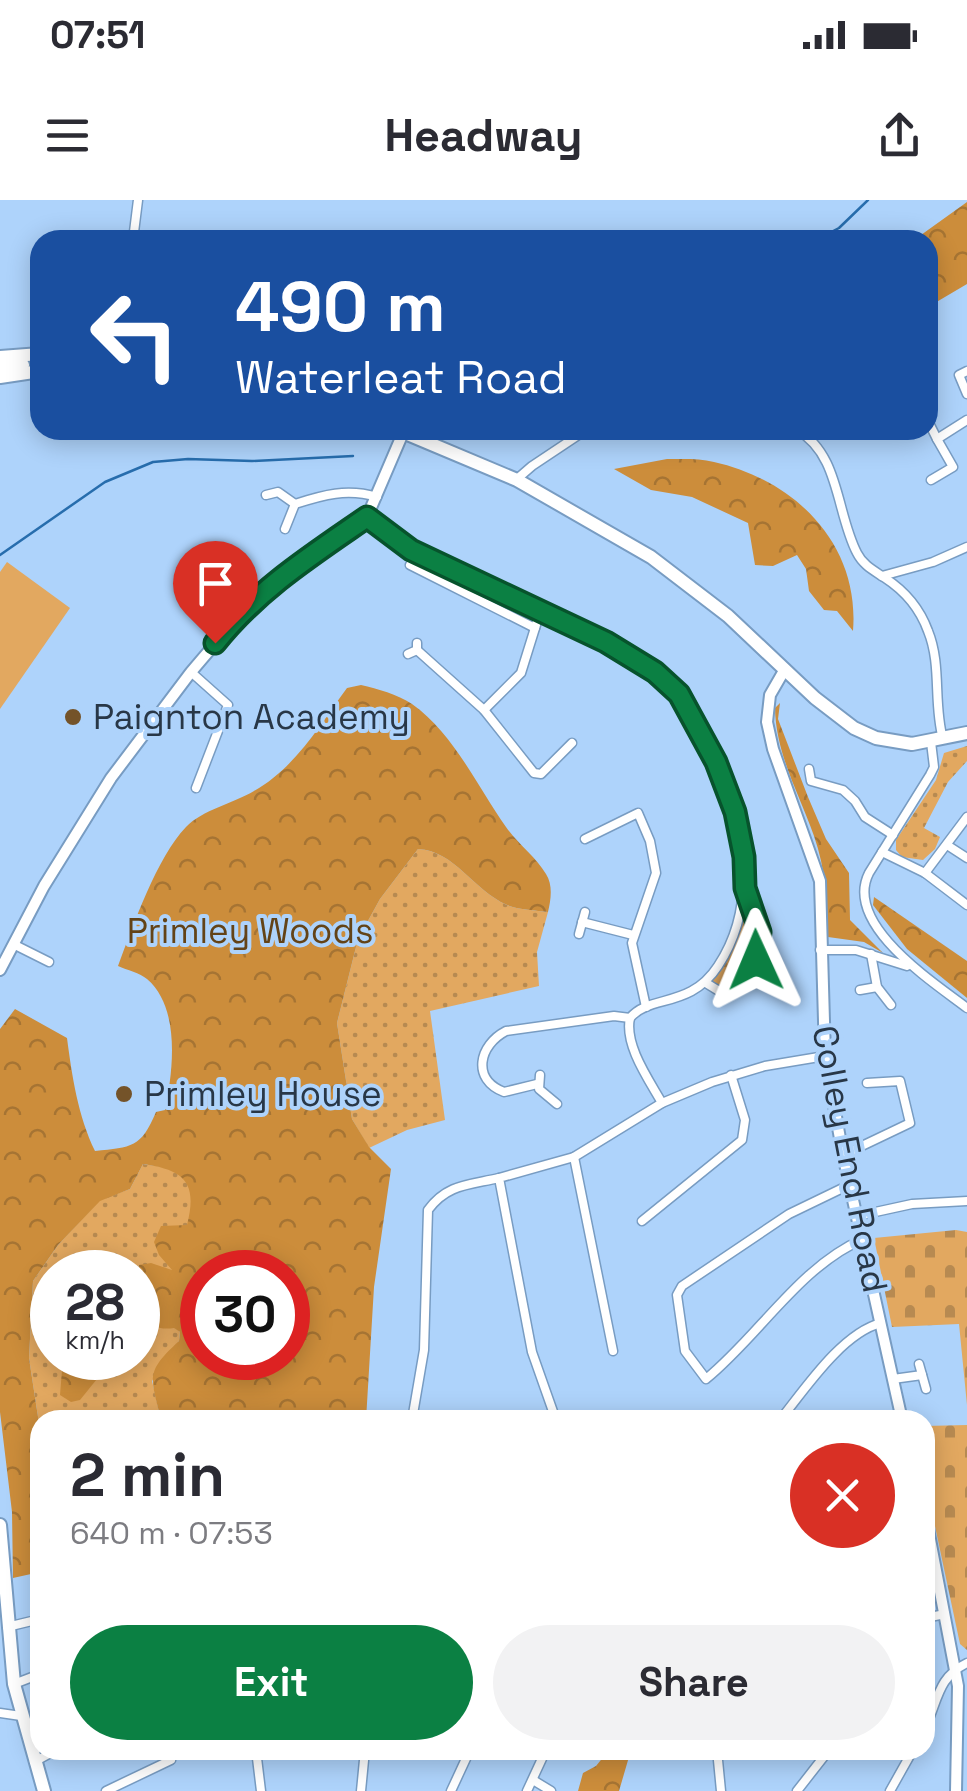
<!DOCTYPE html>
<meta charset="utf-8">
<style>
:root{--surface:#fff;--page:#f2f2f3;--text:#2b2b33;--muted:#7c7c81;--accent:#0b8043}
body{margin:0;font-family:"Space Grotesk",sans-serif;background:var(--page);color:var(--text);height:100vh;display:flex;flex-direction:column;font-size:38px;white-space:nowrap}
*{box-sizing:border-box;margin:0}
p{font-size:32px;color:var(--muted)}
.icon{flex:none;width:55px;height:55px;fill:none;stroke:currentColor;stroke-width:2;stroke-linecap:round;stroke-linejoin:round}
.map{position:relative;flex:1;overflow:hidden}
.details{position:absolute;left:30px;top:1210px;width:905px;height:350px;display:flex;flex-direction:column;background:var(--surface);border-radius:30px;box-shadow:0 5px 25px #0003}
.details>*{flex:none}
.guide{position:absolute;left:30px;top:30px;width:908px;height:210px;border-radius:30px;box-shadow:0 5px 25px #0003;background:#1a4fa0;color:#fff;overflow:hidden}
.speed{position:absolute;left:30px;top:1050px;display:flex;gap:20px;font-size:50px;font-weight:700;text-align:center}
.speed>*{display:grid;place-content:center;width:130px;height:130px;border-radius:50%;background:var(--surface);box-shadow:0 5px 25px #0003;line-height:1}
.speed small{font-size:25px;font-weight:400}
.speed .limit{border:15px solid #d22;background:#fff;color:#111}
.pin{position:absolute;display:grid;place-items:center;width:85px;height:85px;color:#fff;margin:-102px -42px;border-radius:50% 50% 50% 0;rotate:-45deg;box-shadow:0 0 10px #0007}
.pin .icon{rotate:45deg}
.me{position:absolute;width:110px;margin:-55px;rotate:359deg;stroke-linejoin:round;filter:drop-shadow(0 0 8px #0008)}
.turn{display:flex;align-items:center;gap:35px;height:210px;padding:0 40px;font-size:45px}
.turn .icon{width:130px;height:130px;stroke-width:2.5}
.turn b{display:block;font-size:70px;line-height:85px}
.round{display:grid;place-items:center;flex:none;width:105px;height:105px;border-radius:52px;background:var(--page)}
.headline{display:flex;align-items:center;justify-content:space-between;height:170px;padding:0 40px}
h1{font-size:60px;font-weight:700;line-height:75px}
.cta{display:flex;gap:20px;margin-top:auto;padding:20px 40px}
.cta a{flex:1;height:115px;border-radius:60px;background:var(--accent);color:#fff;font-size:40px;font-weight:700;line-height:115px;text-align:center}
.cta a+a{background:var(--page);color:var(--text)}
.status{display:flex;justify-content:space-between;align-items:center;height:70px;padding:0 50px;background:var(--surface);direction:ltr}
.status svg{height:28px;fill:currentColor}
header{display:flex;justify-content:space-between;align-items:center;height:130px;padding:0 40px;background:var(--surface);font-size:45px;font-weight:700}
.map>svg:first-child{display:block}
</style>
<div class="status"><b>07:51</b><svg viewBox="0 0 49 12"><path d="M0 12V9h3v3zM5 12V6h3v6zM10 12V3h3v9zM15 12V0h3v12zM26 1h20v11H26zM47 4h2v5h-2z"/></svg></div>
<header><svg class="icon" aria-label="menu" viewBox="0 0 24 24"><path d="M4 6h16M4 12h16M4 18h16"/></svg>Headway<svg class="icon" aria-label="share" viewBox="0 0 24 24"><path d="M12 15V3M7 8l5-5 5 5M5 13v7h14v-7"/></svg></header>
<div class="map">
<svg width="967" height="1591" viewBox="0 0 967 1591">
<defs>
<pattern id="green-dots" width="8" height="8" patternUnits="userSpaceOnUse" patternTransform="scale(2.5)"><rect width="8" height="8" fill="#e2a860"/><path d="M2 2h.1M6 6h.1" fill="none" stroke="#b78a51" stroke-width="1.8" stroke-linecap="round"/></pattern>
<pattern id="forest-crowns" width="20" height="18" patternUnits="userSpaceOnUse" patternTransform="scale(2.5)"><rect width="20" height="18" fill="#cc8d3b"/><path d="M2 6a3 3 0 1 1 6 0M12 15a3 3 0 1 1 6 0" fill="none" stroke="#a67433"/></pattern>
<pattern id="cemetery-stones" width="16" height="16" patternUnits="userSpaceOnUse" patternTransform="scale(2.5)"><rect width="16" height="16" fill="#e2a860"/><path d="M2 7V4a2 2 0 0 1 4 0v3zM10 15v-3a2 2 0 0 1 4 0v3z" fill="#b78a51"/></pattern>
</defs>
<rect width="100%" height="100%" fill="#aed3fb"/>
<!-- green -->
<g fill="url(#green-dots)">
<polygon points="967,546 967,561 948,582 924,628 940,637 935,649 923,660 902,657 896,650 896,640 936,580 944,553"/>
<path d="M418 649C455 651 473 690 507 705 519 710 535 710 548 712L537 752 539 786 430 811 445 920 407 930 369 948 352 919 337 823 358 739 380 699Z"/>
<polygon points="745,688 760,732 749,772 719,791 706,783 728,747"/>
<path d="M143 964C153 966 167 966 175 971 209 990 182 1044 174 1071L139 1065 137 1072H52V1158H138V1106L148 1123 174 1127 180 1132 179 1141 152 1181 161 1220H40V1230L29 1158 33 1081 58 1045 100 1000 130 989Z"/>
</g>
<!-- forest -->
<g fill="url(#forest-crowns)" fill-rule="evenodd">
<polygon points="967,2 967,84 928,107 928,40 914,40"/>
<path d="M667 259C683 259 699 258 714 262 795 280 860 344 853 431L837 411 824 410 809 391 806 369 797 355 773 366 755 365 748 323 692 297 651 290 614 269Z"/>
<path d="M361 485C378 489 397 494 412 504 454 534 477 586 506 627 518 644 536 657 546 674 553 685 551 699 548 712 535 710 519 710 507 705 473 690 455 651 418 649L380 699 358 739 337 823 352 919 369 947 391 969 374 1087 366 1220H161C151 1177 144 1173 179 1141L180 1132 174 1128C136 1134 134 1091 139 1065L151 1063 172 1070 159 1055 154 1042 161 1026 187 1025C198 982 184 970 143 964L130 989 100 1001 58 1045 33 1081 29 1158 40 1230V1372L13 1378 12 1312 0 1212V829L15 809 67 838C72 876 78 916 95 951 132 947 141 948 156 912L165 910C173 872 181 808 147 779 140 773 127 770 118 766 133 726 157 657 186 627 202 610 234 603 254 591 295 568 320 525 347 488ZM288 1072V1158H202V1072Z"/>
<path d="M780 503 778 519 808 597 826 639 849 673 850 720 883 753 864 742 828 737C827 702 826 670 814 636 799 593 776 555 775 508Z"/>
<polygon points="874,697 967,761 967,798 907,749 873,705"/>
<polygon points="63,1158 114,1158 80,1200 71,1202 60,1195"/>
<polygon points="609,1550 631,1550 619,1591 578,1591 583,1573 596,1566"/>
</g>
<!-- cemetery -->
<g fill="url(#cemetery-stones)">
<polygon points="956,1030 967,1032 967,1205 959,1124 892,1127 874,1038"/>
<polygon points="967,1225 967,1450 960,1444 925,1279 925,1226"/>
</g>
<!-- pitch -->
<polygon fill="#e2a860" points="7,362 70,408 0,509 0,372"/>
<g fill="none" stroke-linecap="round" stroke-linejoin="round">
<!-- stream -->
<g stroke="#276dad" stroke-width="2.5">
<polyline points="816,40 839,28 868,0"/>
<polyline points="469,237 483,230"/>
<polyline points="0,355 105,282 153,262 188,259 252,261 353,256"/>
</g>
<!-- minor casing -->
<g stroke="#789cc2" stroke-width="11">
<g id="minor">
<polyline points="133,40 138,0"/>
<polyline points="967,171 959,175 967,194"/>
<polyline points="928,221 937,239"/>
<path d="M797 230C840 254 836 313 857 353 863 365 873 370 885 378 905 391 920 409 928 431 942 465 933 504 943 539"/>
<polyline points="517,279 532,266 586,230"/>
<polyline points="931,280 953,267 937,239 967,220"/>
<polyline points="266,295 278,292 295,304"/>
<path d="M367 317C401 346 438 362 478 381 503 393 527 407 553 418 597 438 649 459 681 497 707 527 730 589 738 628 748 676 746 724 718 766 690 809 650 794 630 818 624 845 649 880 662 903"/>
<path d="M285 329 295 304C323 295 347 288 377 297"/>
<polyline points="410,365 535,428"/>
<polyline points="882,376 933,362 967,347"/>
<polyline points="417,450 484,510 534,573 541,574 572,543"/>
<polyline points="408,454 417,450 417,443"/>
<polyline points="191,472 228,505 196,588"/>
<polyline points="484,510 521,473 540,412"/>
<path d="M931 542 934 567 930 575 869 673C843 724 933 782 967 808"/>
<polyline points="809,569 811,581 843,590 855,601 865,617 893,635"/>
<polyline points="585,639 638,613 650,641 656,673 632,743 646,807"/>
<polyline points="947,645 967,658"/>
<polyline points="882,652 925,673 967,705"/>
<polyline points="925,673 967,617"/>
<polyline points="582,722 633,735"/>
<polyline points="579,734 585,712"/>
<polyline points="15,745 49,762"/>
<polyline points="820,750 856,750 907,766"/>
<polyline points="871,754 877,787 891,805"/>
<path d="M706 783 719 791C771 771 764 731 745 688"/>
<polyline points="860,790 877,787"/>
<polyline points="540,875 539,889 557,904"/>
<path d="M537 884 504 892C471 879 479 845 506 831L614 816 630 818"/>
<polyline points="843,955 910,923 900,881 867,883"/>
<polyline points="574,957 613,1151"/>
<path d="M849 985 789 1014 682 1086 677 1095 685 1151 706 1179C759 1136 799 1067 863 1039"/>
<polyline points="857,1016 912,1004 967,1001"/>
<polyline points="642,1021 742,940 745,920 731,875"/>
<polyline points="919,1164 926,1189"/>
<polyline points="893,1179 922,1175"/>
<path d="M412 1220 424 1150 428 1010C447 984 469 985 499 978"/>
<polyline points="556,1220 532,1152 499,978 574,957 662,903 712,882 765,866 825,856"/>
<path d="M780 1220C805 1189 842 1133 881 1123"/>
<polyline points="925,1418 945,1414"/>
<polyline points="7,1427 40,1419"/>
<polyline points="14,1484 40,1474"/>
<polyline points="0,1513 21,1516"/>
<path d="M925 1528C938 1502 937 1477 967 1463"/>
<polyline points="256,1550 261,1591"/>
<polyline points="717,1550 721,1591"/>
<polyline points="34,1562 56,1550"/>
<polyline points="533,1580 551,1591"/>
<polyline points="106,1591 171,1560"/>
<polyline points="361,1591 365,1550"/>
<polyline points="451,1591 470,1550"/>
<polyline points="527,1591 546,1550"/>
<polyline points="797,1591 829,1550"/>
<polyline points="890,1591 913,1550"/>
</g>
</g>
<!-- tertiary casing -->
<g stroke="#789cc2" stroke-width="14">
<g id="tertiary">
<polyline points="785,469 770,495 767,522 773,549 820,681 825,856 843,955 902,1220"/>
<polyline points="0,770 44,686 111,578 191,472 249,404 278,379 367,317 403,233"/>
<polyline points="925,1313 958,1486 956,1591"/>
</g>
</g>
<!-- primary casing -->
<g stroke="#789cc2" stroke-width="16">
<polyline id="primary" points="0,1325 14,1484 44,1591"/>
</g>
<!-- trunk casing -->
<g stroke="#789cc2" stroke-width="16">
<g id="trunk">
<polyline points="0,157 40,154"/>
<polyline points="0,168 23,165"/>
<polyline points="0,177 40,171"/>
<polyline points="398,230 517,280 651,357 728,416 815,498 854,528 876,538 912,544 967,533"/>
</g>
</g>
<!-- minor -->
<use href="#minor" stroke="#fff" stroke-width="8"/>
<!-- tertiary -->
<use href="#tertiary" stroke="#fff" stroke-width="10"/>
<!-- primary -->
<use href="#primary" stroke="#fff" stroke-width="12"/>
<!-- trunk -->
<use href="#trunk" stroke="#fff" stroke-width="12"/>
</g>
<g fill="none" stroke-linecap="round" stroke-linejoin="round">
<!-- route casing -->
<g stroke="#07532c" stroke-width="25">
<path id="route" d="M215 443C257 390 312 355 367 317L411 350 606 442 655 472 679 494 716 562 735 612 744 657 745 688 760 732 756 760"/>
</g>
<!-- route -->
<use href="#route" stroke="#0b8043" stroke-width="18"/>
</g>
<!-- markers -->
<g fill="#745329" stroke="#aed3fb" stroke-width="4">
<circle cx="73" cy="517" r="10"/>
<circle cx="124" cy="894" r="10"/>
</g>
<g text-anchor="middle" stroke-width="8" stroke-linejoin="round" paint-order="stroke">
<!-- poi labels -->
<g font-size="35" fill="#283747" stroke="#aed3fb" text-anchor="start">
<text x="93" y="529">Paignton Academy</text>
<text x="144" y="906">Primley House</text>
</g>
<!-- park labels -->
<g font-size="35" fill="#634317" stroke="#aed3fb">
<text x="250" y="743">Primley Woods</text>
</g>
<!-- street labels -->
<g font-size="35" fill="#283747" stroke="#aed3fb">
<text transform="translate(850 959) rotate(79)" y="12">Colley End Road</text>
</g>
</g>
</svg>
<div class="speed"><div>28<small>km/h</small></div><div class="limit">30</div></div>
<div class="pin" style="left:215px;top:443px;background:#d93025"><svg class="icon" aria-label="arrive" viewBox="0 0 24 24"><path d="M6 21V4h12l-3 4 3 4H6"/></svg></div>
<svg class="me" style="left:756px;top:760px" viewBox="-20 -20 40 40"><path d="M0-17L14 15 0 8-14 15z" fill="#0b8043" stroke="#fff" stroke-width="4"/></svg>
<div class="guide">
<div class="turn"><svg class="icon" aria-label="left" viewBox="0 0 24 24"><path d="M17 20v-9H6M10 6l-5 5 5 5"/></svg><div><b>490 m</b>Waterleat Road</div></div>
</div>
<section class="details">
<div class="headline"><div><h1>2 min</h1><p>640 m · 07:53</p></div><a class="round" style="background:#d93025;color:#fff"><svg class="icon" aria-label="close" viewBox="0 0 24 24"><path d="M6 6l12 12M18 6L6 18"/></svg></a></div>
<div class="cta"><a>Exit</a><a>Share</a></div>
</section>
</div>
